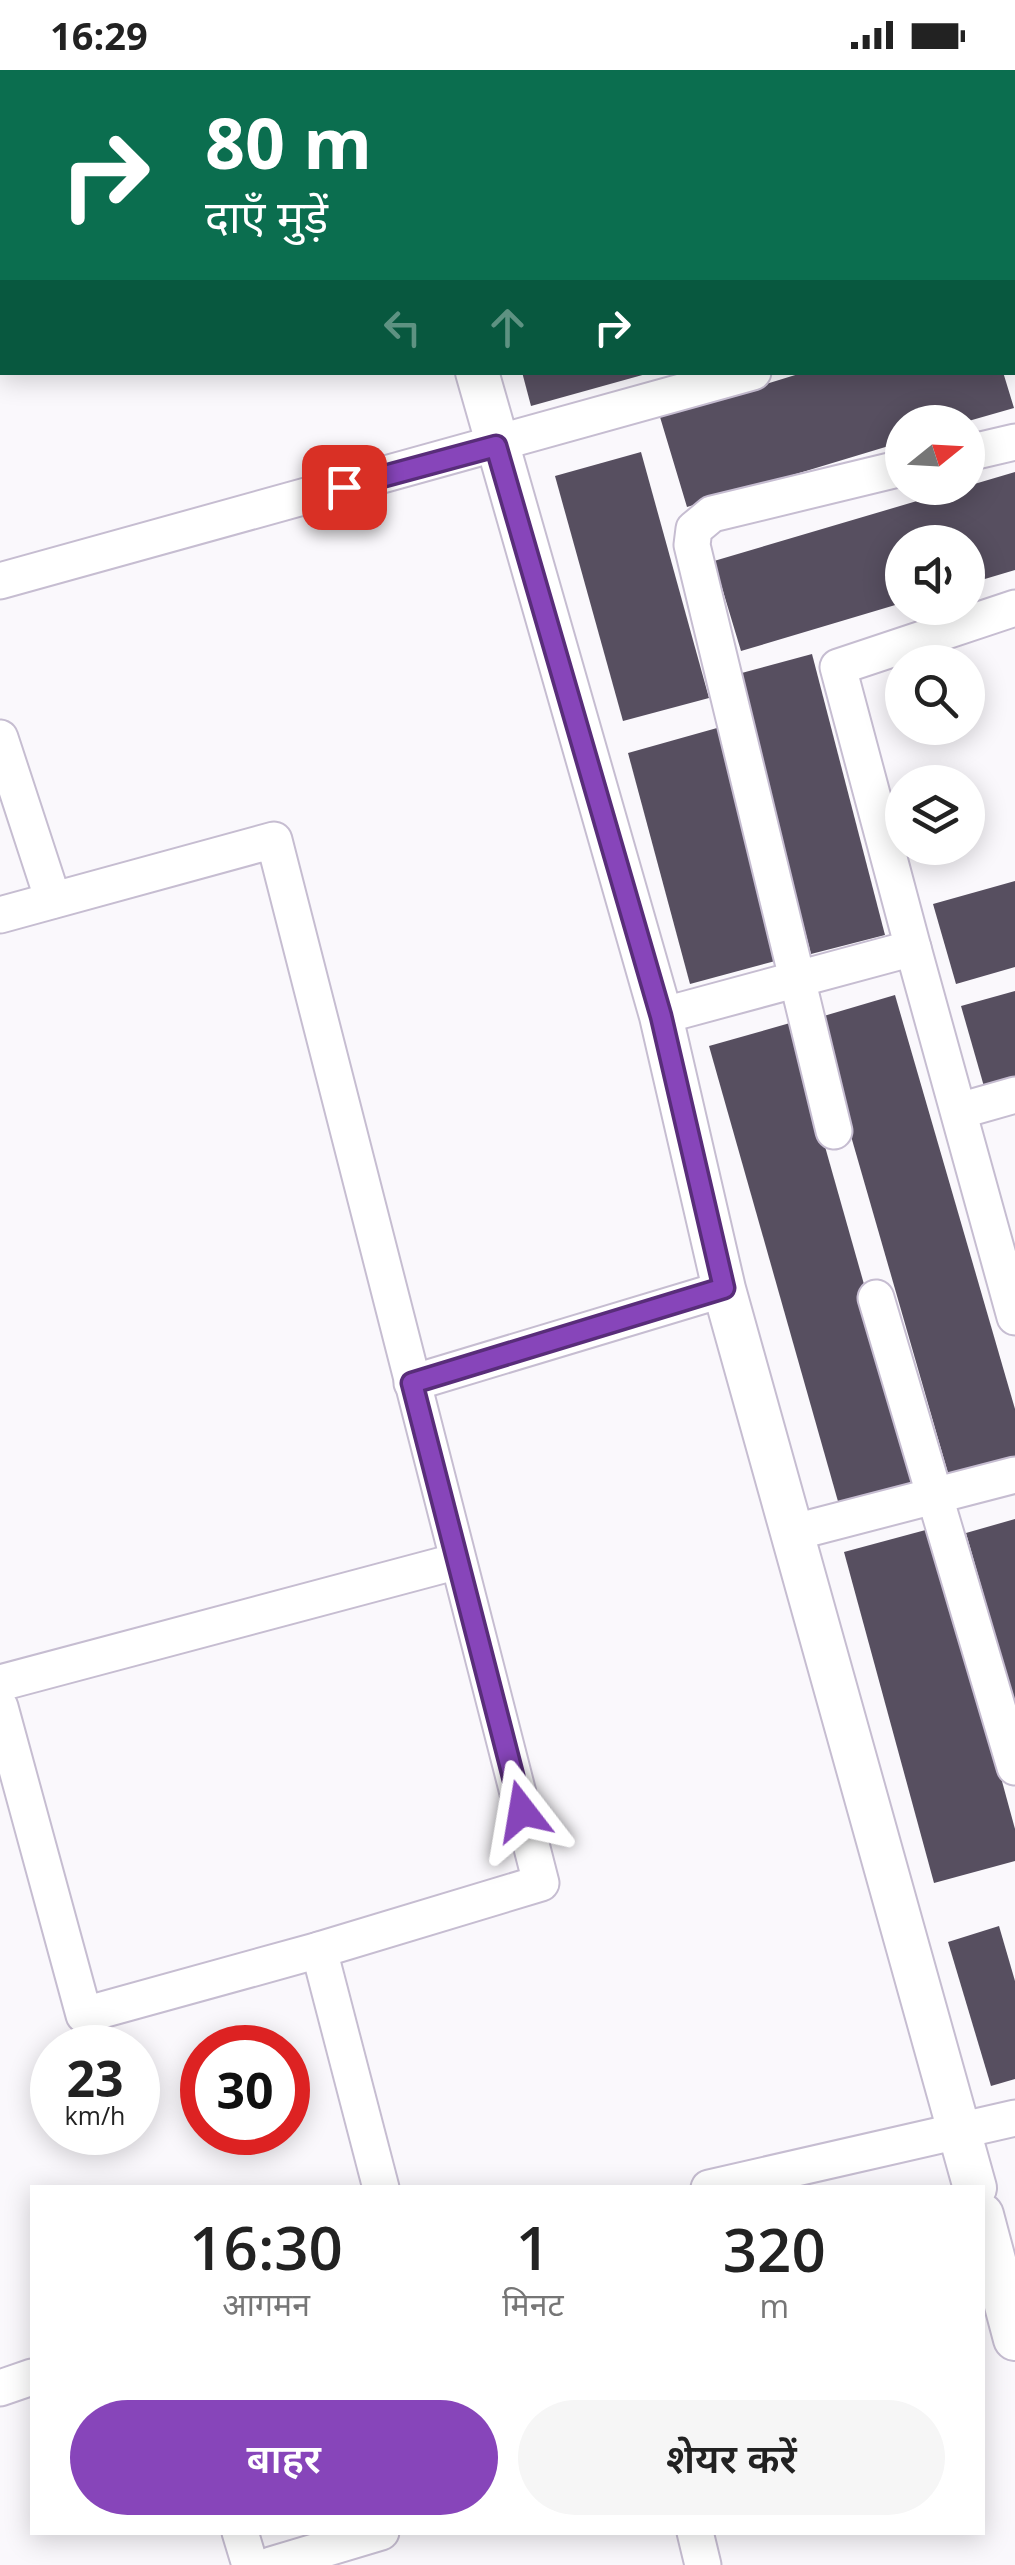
<!DOCTYPE html>
<html lang="hi">
<meta charset="utf-8">
<style>
:root{--surface:#fff;--page:#f6f6f6;--text:#222;--muted:#767676;--accent:#8745ba}
body{margin:0;font-family:"Open Sans","Noto Sans Devanagari",sans-serif;background:var(--page);color:var(--text);height:100vh;display:flex;flex-direction:column;font-size:38px;white-space:nowrap}
*{box-sizing:border-box;margin:0}
p{font-size:32px;color:var(--muted)}
.icon{flex:none;width:55px;height:55px;fill:none;stroke:currentColor;stroke-width:2;stroke-linecap:round;stroke-linejoin:round}
.map{position:relative;flex:1;overflow:hidden}
.drawer{position:absolute;left:30px;top:2115px;width:955px;height:350px;display:flex;flex-direction:column;background:var(--surface);border-radius:0px;box-shadow:0 5px 25px #0003}
.drawer>*{flex:none}
.guide{position:absolute;left:0px;top:0px;width:1015px;height:305px;box-shadow:0 5px 25px #0003;background:#0b6e4f;color:#fff;overflow:hidden}
.needle{width:65px;rotate:72deg}
.buttons{position:absolute;left:885px;top:335px;display:grid;gap:20px}
.buttons a{display:grid;place-items:center;width:100px;height:100px;border-radius:50%;background:var(--surface);box-shadow:0 5px 25px #0003;font-size:50px}
.speed{position:absolute;left:30px;top:1955px;display:flex;gap:20px;font-size:50px;font-weight:700;text-align:center}
.speed>*{display:grid;place-content:center;width:130px;height:130px;border-radius:50%;background:var(--surface);box-shadow:0 5px 25px #0003;line-height:1}
.speed small{font-size:25px;font-weight:400}
.speed .limit{border:15px solid #d22;background:#fff;color:#111}
.pin{position:absolute;display:grid;place-items:center;width:85px;height:85px;color:#fff;margin:-42px;border-radius:20px;box-shadow:0 5px 15px #0006}
.me{position:absolute;width:110px;margin:-55px;rotate:346deg;stroke-linejoin:round;filter:drop-shadow(0 0 8px #0008)}
.turn{display:flex;align-items:center;gap:35px;height:210px;padding:0 40px;font-size:45px}
.turn .icon{width:130px;height:130px;stroke-width:2.5}
.turn b{display:block;font-size:70px;line-height:85px}
.lanes{display:flex;align-items:center;height:95px;padding:0 40px;background:#0003;justify-content:center;gap:50px;direction:ltr}
.lanes .off{opacity:.35}
.eta{display:flex;justify-content:space-evenly;align-items:center;height:170px;text-align:center}
.eta b{font-size:60px;font-weight:600;line-height:70px}
.primary-button{display:flex;gap:20px;margin-top:auto;padding:20px 40px}
.primary-button a{flex:1;height:115px;border-radius:60px;background:var(--accent);color:#fff;font-size:40px;font-weight:600;line-height:115px;text-align:center}
.primary-button a+a{background:var(--page);color:var(--text)}
.status{display:flex;justify-content:space-between;align-items:center;height:70px;padding:0 50px;background:var(--surface);direction:ltr}
.status svg{height:28px;fill:currentColor}
.map>svg:first-child{display:block}
</style>
<div class="status"><b>16:29</b><svg viewBox="0 0 49 12"><path d="M0 12V9h3v3zM5 12V6h3v6zM10 12V3h3v9zM15 12V0h3v12zM26 1h20v11H26zM47 4h2v5h-2z"/></svg></div>
<div class="map">
<svg width="1015" height="2495" viewBox="0 0 1015 2495">
<rect width="100%" height="100%" fill="#faf8fc"/>
<!-- building -->
<g fill="#574f60">
<polygon points="522,302 646,302 646,304 531,336"/>
<polygon points="805,302 1003,302 1014,338 965,352 902,352 902,372 687,437 660,347"/>
<polygon points="641,382 709,628 623,651 555,406"/>
<polygon points="1015,402 1015,500 968,514 968,472 902,472 902,533 741,581 714,491"/>
<polygon points="812,584 885,865 811,884 738,604"/>
<polygon points="717,658 779,890 690,914 628,683"/>
<polygon points="1015,811 1015,897 956,914 933,834"/>
<polygon points="1015,921 1015,1012 985,1020 961,936"/>
<polygon points="895,925 1015,1339 1015,1391 950,1410 817,948"/>
<polygon points="790,953 922,1419 841,1442 709,976"/>
<polygon points="1015,1449 1015,1631 1014,1631 966,1463"/>
<polygon points="933,1458 1015,1759 1015,1791 934,1813 844,1482"/>
<polygon points="999,1856 1015,1911 1015,2009 991,2016 948,1872"/>
</g>
<g fill="none" stroke-linecap="round" stroke-linejoin="round">
<!-- minor casing -->
<g stroke="#c6bdd1" stroke-width="39">
<g id="minor">
<polyline points="551,0 551,2"/>
<polyline points="681,0 682,2"/>
<polyline points="951,0 952,2"/>
<polyline points="805,2 813,0"/>
<polyline points="1012,242 1015,251"/>
<polyline points="968,383 1015,372"/>
<polyline points="0,511 753,302"/>
<polyline points="0,668 53,830"/>
<polyline points="0,845 274,770 541,1813 319,1880 84,1945 0,1637"/>
<polyline points="913,878 1015,1247"/>
<polyline points="661,946 913,878 838,597 1015,538"/>
<polyline points="959,1041 1015,1025"/>
<polyline points="834,1061 692,475 694,459 712,444 902,398"/>
<polyline points="876,1228 1015,1697"/>
<polyline points="412,1313 724,1219"/>
<polyline points="795,1462 1015,1405"/>
<polyline points="0,1613 458,1491"/>
<polyline points="319,1880 381,2118"/>
<polyline points="709,2118 1015,2048"/>
<polyline points="0,2318 32,2307"/>
<polyline points="240,2462 250,2495"/>
<polyline points="695,2462 703,2495"/>
<polyline points="271,2495 381,2462"/>
</g>
</g>
<!-- tertiary casing -->
<g stroke="#c6bdd1" stroke-width="46">
<g id="tertiary">
<polyline points="395,0 396,2"/>
<polyline points="477,302 661,946 724,1219 975,2118"/>
<polyline points="982,2145 1015,2269"/>
</g>
</g>
<!-- minor -->
<use href="#minor" stroke="#fff" stroke-width="35"/>
<!-- tertiary -->
<use href="#tertiary" stroke="#fff" stroke-width="42"/>
</g>
<g fill="none" stroke-linecap="round" stroke-linejoin="round">
<!-- route casing -->
<g stroke="#582d79" stroke-width="25">
<polyline id="route" points="344,417 496,376 661,946 724,1218 412,1313 522,1741"/>
</g>
<!-- route -->
<use href="#route" stroke="#8745ba" stroke-width="18"/>
</g>
</svg>
<div class="buttons">
<a><svg class="needle" viewBox="-14 -14 28 28"><path d="M0-13l5 13h-10z" fill="#e53935"/><path d="M0 13l5-13h-10z" fill="#767676"/></svg></a>
<a><svg class="icon" aria-label="sound" viewBox="0 0 24 24"><path d="M4 9h4l5-4v14l-5-4H4zM17 9q2 3 0 6"/></svg></a>
<a><svg class="icon" aria-label="search" viewBox="0 0 24 24"><circle cx="10" cy="10" r="6"/><path d="M15 15l6 6"/></svg></a>
<a><svg class="icon" aria-label="layers" viewBox="0 0 24 24"><path d="M12 4l9 5-9 5-9-5zM3 14l9 5 9-5"/></svg></a>
</div>
<div class="speed"><div>23<small>km/h</small></div><div class="limit">30</div></div>
<div class="pin" style="left:344px;top:417px;background:#d93025"><svg class="icon" aria-label="arrive" viewBox="0 0 24 24"><path d="M6 21V4h12l-3 4 3 4H6"/></svg></div>
<svg class="me" style="left:522px;top:1741px" viewBox="-20 -20 40 40"><path d="M0-17L14 15 0 8-14 15z" fill="#8745ba" stroke="#fff" stroke-width="4"/></svg>
<div class="guide">
<div class="turn"><svg class="icon" aria-label="right" viewBox="0 0 24 24"><path d="M7 20v-9h11M14 6l5 5-5 5"/></svg><div><b>80 m</b>दाएँ मुड़ें</div></div>
<div class="lanes"><svg class="icon off" aria-label="left" viewBox="0 0 24 24"><path d="M17 20v-9H6M10 6l-5 5 5 5"/></svg><svg class="icon off" aria-label="ahead" viewBox="0 0 24 24"><path d="M12 20V5M6 11l6-6 6 6"/></svg><svg class="icon" aria-label="right" viewBox="0 0 24 24"><path d="M7 20v-9h11M14 6l5 5-5 5"/></svg></div>
</div>
<section class="drawer">
<div class="eta">
<div><b>16:30</b><p>आगमन</p></div>
<div><b>1</b><p>मिनट</p></div>
<div><b>320</b><p>m</p></div>
</div>
<div class="primary-button"><a>बाहर</a><a>शेयर करें</a></div>
</section>
</div>
